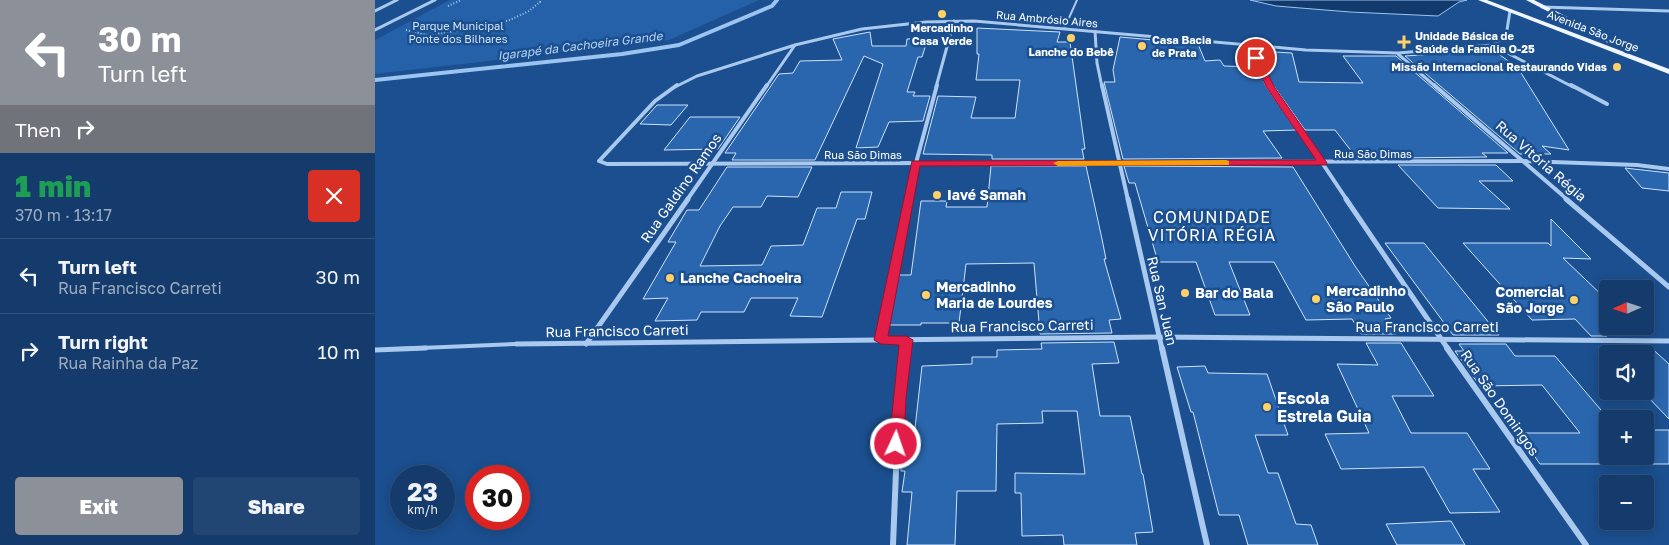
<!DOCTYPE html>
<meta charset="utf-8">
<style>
:root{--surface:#143b6b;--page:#214673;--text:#f1f3f6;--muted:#9dadc1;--line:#33557e;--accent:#8c9099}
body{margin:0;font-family:"Golos Text",sans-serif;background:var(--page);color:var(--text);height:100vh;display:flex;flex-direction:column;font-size:19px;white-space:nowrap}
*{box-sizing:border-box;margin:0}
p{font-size:16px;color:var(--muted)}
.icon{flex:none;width:28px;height:28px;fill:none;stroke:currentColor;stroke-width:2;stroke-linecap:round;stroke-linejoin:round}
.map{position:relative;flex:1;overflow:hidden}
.side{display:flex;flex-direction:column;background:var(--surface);width:375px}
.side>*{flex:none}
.guide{background:#8c9099;color:#fff;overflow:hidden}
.needle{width:32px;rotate:267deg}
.tools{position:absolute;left:1224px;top:280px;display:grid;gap:10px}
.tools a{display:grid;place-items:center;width:55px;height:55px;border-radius:5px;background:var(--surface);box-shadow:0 2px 12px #0003,0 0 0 1px var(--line);font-size:25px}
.speed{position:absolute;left:15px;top:465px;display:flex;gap:10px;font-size:25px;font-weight:700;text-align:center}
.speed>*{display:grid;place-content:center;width:65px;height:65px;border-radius:50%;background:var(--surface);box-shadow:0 2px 12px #0003,0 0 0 1px var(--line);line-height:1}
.speed small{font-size:12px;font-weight:400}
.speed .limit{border:8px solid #d22;background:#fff;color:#111}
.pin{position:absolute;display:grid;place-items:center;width:42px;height:42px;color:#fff;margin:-21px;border:2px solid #fff;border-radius:50%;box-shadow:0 1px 5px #0007}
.me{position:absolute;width:55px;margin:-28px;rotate:3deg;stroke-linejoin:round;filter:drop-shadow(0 0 4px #0008)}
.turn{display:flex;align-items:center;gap:18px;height:105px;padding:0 15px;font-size:22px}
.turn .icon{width:65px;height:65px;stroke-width:2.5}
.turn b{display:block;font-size:35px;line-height:42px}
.then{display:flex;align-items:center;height:48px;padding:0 15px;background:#0003;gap:10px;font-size:19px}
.round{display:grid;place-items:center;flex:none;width:52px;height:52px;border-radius:5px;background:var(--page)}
.head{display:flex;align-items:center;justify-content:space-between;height:85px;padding:0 15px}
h1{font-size:30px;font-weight:800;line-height:38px;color:#1e9e55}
.cta{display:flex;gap:10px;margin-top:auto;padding:10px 15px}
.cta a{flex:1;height:58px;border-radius:5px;background:var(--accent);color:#fff;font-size:20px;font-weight:800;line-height:58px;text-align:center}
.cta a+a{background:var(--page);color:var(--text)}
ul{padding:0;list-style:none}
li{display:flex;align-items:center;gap:15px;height:75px;padding:0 15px;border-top:1px solid var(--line)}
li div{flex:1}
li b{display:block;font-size:19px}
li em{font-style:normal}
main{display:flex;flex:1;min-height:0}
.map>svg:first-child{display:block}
</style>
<main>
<section class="side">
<div class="guide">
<div class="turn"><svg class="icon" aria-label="left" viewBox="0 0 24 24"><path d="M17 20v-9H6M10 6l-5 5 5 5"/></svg><div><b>30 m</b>Turn left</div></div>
<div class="then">Then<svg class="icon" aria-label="right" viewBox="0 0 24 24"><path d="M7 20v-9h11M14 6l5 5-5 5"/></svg></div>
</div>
<div class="head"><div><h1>1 min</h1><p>370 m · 13:17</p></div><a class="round" style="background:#d93025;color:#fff"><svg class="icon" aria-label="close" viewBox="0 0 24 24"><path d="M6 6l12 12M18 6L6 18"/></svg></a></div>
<ul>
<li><svg class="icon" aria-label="left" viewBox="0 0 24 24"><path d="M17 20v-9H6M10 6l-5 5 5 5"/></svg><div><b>Turn left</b><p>Rua Francisco Carreti</p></div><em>30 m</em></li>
<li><svg class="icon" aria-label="right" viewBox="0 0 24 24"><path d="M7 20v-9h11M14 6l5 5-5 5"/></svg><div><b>Turn right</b><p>Rua Rainha da Paz</p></div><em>10 m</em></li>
</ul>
<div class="cta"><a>Exit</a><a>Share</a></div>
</section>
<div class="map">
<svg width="1294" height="545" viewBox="0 0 1294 545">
<rect width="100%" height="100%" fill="#1b4f8f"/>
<!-- green -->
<polygon fill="#2461a8" points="75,0 384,0 294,40 0,74 0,40"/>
<!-- water -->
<polygon fill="#123a6d" stroke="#9cc4f0" points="875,0 1092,0 1084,2 1063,16 975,12 901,6"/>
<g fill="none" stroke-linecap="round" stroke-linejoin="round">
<!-- stream -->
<polyline stroke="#9cc4f0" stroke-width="4" points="0,80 247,54 304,45 397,6 402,0"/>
</g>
<!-- building -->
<g fill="#2a66ad" stroke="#cfe3fa">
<polygon points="602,28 685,32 682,42 695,42 710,149 707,149 709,159 617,159 617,155 548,154 563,96 601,97 596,118 640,118 645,80 601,80 604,54 602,54"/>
<polygon points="495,32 497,46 531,46 532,39 553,38 547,57 543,57 532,92 540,92 538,96 555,96 548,121 514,122 503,147 481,148 508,64 489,56 440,160 357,160 361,153 350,153 404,74 418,73 425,61 467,60 458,39"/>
<polygon points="745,37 823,44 830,61 845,60 849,66 882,67 892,88 921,130 888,131 907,158 748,159 729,82 740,82 738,70"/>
<polygon points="1118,50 1143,68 1194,150 1167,146 1176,154 1145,154 1030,56"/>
<polygon points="882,51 917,53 924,82 988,83 968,56 1021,56 1133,153 1107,153 1112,157 1016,158 1011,152 977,152 960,130 930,130 896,82"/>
<polygon points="282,105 313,105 296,125 265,124"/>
<polygon points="315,117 365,117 343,149 289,150"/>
<polygon points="1023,165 1121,165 1138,181 1104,181 1135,209 1063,208"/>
<polygon points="616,166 711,166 727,239 731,259 729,259 746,319 734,320 737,333 665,334 659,263 591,264 584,323 546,323 546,325 514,325 523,275 536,275 546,201 572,201 571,207 612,207"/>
<polygon points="749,166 918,167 980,266 1016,318 1010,319 1021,334 986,334 977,319 931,320 899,262 854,262 875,315 840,315 821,262 783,262 760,183 754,183"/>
<polygon points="352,167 437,167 423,197 392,196 386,207 358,207 345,226 325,266 387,265 396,246 428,245 442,208 461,208 466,192 497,192 490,219 482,219 447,317 415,316 423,298 376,298 369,312 326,312 322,320 280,321 293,298 268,299 301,242 293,242 312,210 324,210"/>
<polygon points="1250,168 1294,173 1294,191 1267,188"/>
<polygon points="1176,219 1216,259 1188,258 1232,300 1232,336 1216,336 1200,319 1157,320 1088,243 1173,243 1176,246"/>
<polygon points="1010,243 1049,243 1124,335 1078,335"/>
<polygon points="739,342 744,363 717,364 725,416 755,416 767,474 768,474 778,532 760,533 762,545 689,545 688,535 647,536 646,493 640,493 640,473 710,474 702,411 667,411 668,423 622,424 621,491 582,491 580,545 532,545 537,492 527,492 530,471 526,471 527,437 539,437 547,366 597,364 597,357 622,357 622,350 667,349 666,343"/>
<polygon points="991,343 1026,343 1059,396 1017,396 1036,433 1092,433 1115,469 1098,469 1125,512 1075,513 1049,467 966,469 950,434 994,433 962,364 1003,365"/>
<polygon points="1084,344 1131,344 1140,356 1180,356 1232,417 1232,466 1230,464 1165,464 1143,433 1205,433 1167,385 1105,386 1080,351 1089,351"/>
<polygon points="1270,345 1273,345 1294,364 1294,419 1270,394"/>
<polygon points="830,366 833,373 892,374 913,435 880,435 893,473 903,473 921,524 936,525 943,545 873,545 864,515 844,515 818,412 816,412 802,367"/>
<rect x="1270" y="430" width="24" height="34"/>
<polygon points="1076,521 1090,545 1022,545 1011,524"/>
</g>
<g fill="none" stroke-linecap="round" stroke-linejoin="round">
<!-- path -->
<g stroke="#a9c9ee" stroke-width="2" stroke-dasharray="1 2" stroke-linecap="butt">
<polyline points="73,6 86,0"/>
<polyline points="31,30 52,35 104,28 135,20 154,11 165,2 163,0"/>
</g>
<!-- lane-far2 -->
<polyline stroke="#a9c9ee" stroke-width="2" points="689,29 702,0"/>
<!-- lane-far1 -->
<polyline stroke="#a9c9ee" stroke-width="4" points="22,349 141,344"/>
<!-- lane -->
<polyline stroke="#a9c9ee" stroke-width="5" points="0,350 51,348"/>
<!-- street-far3 -->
<g stroke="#a9c9ee" stroke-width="3">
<polyline points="1167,7 1294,11"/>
<polyline points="0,11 22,0"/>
<polyline points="0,30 60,0"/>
<polyline points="720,31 722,63 727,87"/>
<polyline points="876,45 895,87"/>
<polyline points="1117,45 1198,87"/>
<polyline points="1023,54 1061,87"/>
<polyline points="300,87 322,76 420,45 487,29 551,22 599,21 931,50 1023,53 1117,45 1131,36 1135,11"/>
<polyline points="391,87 420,45"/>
<polyline points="561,87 579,21"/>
</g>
<!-- street-far2 -->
<g stroke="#a9c9ee" stroke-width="4">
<polyline points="302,85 280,101 224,161 232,164 1149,161 1262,165 1294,169"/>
<polyline points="727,85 753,200"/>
<polyline points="895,85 972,200"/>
<polyline points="1059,85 1193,200"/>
<polyline points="1196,85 1232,104"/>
<polyline points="312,200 392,85"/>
<polyline points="534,200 541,163 562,85"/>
</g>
<!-- street-far1 -->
<g stroke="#a9c9ee" stroke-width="5">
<polyline points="753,199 787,349"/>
<polyline points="971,199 1073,349"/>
<polyline points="1191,199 1294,287"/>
<polyline points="506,340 534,199"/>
<polyline points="141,344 783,337 1294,341"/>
<polyline points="211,344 313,199"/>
<polyline points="530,349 531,340"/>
</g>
<!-- street -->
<g stroke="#a9c9ee" stroke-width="6">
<polyline points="787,348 832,545"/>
<polyline points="1072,348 1211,545"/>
<polyline points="518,545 524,398 530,348"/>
</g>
<!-- primary -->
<g fill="#f0f6ff" fill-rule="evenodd">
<polygon points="1103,0 1112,0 1294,69 1294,74"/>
<polygon points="1151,0 1159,0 1242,42 1235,44"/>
</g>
</g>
<!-- route -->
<polygon fill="#e11d48" stroke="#92132f" points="881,56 885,58 900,88 952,163 951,165 545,166 513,336 531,336 538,340 531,398 529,444 527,449 521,450 516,449 514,444 524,345 506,344 499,340 537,161 941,160 892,88 878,58"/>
<!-- slow -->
<polygon fill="#f59e0b" points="851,160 854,161 854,165 683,166 678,163 683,161"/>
<!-- markers -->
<g fill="#ffd166" stroke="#1b4f8f" stroke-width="2">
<circle cx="567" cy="14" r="5"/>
<circle cx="696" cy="38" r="5"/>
<path d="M1026.5 34.5h5v5h5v5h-5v5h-5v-5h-5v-5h5z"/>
<circle cx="767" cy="46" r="5"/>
<circle cx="1242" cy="67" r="5"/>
<circle cx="562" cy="195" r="5"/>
<circle cx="295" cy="278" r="5"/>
<circle cx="810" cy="293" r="5"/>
<circle cx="551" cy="295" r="5"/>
<circle cx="941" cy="299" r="5"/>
<circle cx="1199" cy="300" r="5"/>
<circle cx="892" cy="407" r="5"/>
</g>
<g text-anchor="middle" stroke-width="5" stroke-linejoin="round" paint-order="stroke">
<!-- far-street labels -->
<g font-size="11" fill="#fff" stroke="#1b4f8f">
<text transform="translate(672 19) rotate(5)" y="4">Rua Ambrósio Aires</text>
<text transform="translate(1218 31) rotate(21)" y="4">Avenida São Jorge</text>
<text x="998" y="158">Rua São Dimas</text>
<text x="488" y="159">Rua São Dimas</text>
</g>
<!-- far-park labels -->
<g font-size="11" fill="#cfe3fa" stroke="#1b4f8f">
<text x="83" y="30">Parque Municipal<tspan x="83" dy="13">Ponte dos Bilhares</tspan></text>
</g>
<!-- far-poi labels -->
<g font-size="11" font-weight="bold" fill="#fff" stroke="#1b4f8f">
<text x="567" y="32">Mercadinho<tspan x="567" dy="13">Casa Verde</tspan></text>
<text x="1040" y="40" text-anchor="start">Unidade Básica de<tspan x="1040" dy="13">Saúde da Família O-25</tspan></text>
<text x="777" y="44" text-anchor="start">Casa Bacia<tspan x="777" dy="13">de Prata</tspan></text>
<text x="696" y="56">Lanche do Bebê</text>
<text x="1232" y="71" text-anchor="end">Missão Internacional Restaurando Vidas</text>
</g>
<!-- far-water labels -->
<g font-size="12" font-style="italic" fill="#b5d3f5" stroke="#1b4f8f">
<text transform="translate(205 46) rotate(-7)" y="4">Igarapé da Cachoeira Grande</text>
</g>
<!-- street labels -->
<g font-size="14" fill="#fff" stroke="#1b4f8f">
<text transform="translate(1166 161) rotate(41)" y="5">Rua Vitória Régia</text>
<text transform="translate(306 188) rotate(-55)" y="5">Rua Galdino Ramos</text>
<text transform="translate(787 301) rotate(77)" y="5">Rua San Juan</text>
<text transform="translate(647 326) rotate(-1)" y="5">Rua Francisco Carreti</text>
<text x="1052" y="332">Rua Francisco Carreti</text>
<text transform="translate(242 331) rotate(-1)" y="5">Rua Francisco Carreti</text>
<text transform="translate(1125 403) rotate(55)" y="5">Rua São Domingos</text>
</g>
<!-- poi labels -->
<g font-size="14" font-weight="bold" fill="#fff" stroke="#1b4f8f" text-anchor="start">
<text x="572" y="200">Iavé Samah</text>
<text x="305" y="283">Lanche Cachoeira</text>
<text x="561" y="292">Mercadinho<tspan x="561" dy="16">Maria de Lourdes</tspan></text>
<text x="951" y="296">Mercadinho<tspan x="951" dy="16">São Paulo</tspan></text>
<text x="1189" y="297" text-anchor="end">Comercial<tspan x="1189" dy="16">São Jorge</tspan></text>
<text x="820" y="298">Bar do Bala</text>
</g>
<!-- quarter labels -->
<g font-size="16" letter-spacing="1" fill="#fff" stroke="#1b4f8f">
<text x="837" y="223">COMUNIDADE<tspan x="837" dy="18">VITÓRIA RÉGIA</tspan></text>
</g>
<!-- near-poi labels -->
<g font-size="16" font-weight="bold" fill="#fff" stroke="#1b4f8f" text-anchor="start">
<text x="902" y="404">Escola<tspan x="902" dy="18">Estrela Guia</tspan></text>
</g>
</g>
</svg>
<div class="tools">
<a><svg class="needle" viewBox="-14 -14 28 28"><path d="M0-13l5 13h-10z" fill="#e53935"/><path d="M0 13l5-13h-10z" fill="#9dadc1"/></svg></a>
<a><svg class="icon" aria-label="sound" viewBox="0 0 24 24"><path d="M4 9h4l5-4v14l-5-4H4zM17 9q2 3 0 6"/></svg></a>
<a>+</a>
<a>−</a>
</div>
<div class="speed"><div>23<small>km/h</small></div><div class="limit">30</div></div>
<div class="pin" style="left:881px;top:58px;background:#d93025"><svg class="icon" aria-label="arrive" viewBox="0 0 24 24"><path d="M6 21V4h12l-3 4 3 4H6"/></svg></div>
<svg class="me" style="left:521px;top:444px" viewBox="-20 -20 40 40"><circle r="17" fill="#e11d48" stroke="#fff" stroke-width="3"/><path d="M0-11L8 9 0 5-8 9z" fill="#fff"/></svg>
</div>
</main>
